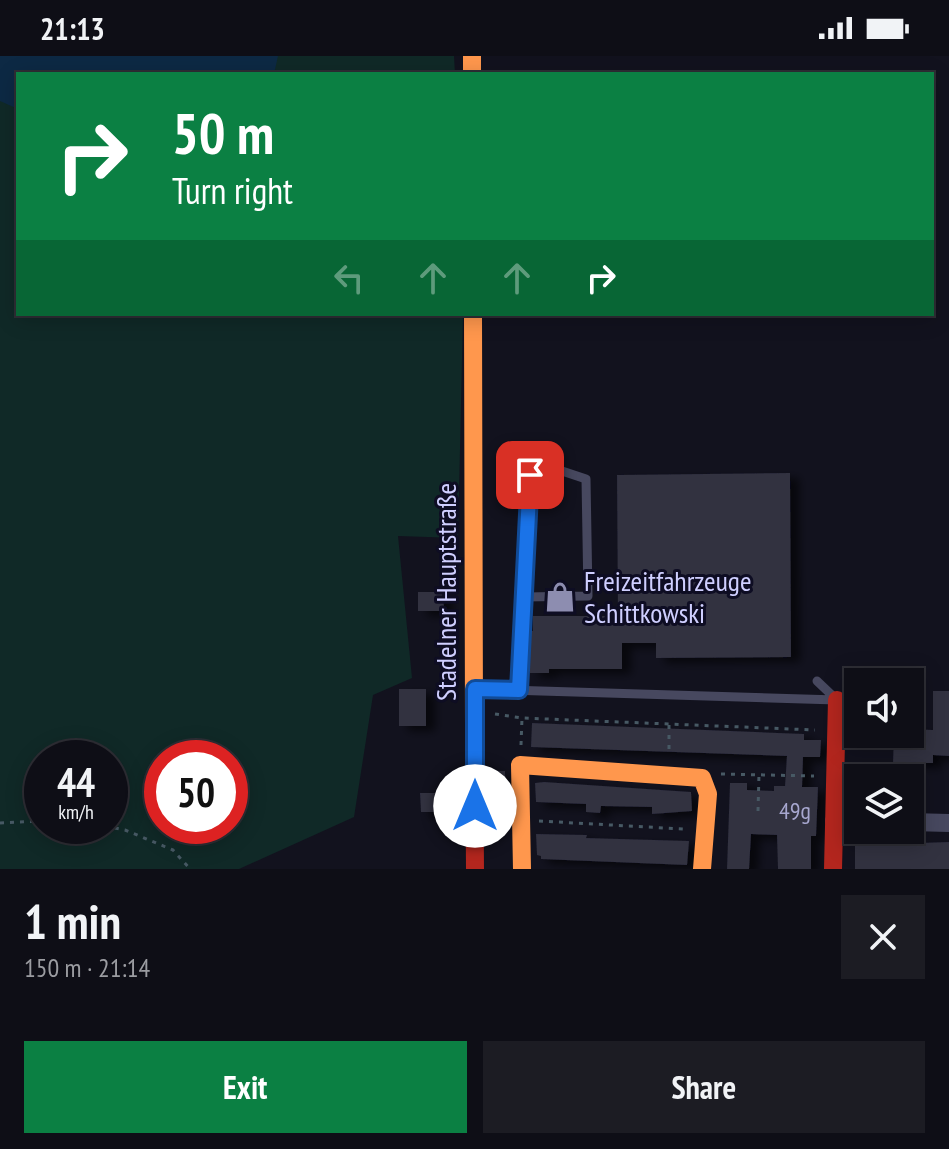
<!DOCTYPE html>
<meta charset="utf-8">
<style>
:root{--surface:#0e0e16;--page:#1c1c23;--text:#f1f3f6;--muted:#9b9ca1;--line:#2e2e35;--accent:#0b8043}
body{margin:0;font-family:"PT Sans Narrow",sans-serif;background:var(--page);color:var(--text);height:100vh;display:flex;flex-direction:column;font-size:30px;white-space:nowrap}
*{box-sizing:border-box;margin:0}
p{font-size:26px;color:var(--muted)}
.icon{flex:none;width:44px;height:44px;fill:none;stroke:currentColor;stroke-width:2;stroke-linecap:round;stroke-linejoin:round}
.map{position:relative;height:813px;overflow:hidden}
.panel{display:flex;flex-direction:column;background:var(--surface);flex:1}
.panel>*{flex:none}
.guide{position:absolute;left:16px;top:16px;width:918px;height:244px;border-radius:0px;box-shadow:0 4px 20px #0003,0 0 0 2px var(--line);background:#0b8043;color:#fff;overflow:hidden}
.fabs{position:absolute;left:844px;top:612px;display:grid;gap:16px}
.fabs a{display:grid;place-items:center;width:80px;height:80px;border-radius:0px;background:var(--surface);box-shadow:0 4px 20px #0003,0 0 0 2px var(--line);font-size:40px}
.speed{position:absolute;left:24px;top:684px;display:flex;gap:16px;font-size:40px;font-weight:700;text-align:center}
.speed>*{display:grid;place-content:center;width:104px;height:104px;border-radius:50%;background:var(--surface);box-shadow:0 4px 20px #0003,0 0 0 2px var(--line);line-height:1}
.speed small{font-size:20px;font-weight:400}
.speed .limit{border:12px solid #d22;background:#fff;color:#111}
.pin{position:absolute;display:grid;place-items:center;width:68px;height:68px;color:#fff;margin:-34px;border-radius:16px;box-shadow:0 4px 12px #0006}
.me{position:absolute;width:88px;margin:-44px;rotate:0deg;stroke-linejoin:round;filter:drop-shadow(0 0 6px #0008)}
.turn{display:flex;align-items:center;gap:28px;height:168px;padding:0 24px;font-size:36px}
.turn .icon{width:104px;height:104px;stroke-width:2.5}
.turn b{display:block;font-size:56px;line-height:68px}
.lanes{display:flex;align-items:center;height:76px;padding:0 24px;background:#0003;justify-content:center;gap:40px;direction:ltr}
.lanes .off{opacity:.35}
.round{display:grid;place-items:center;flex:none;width:84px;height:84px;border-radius:0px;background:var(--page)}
.overview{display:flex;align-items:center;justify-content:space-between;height:136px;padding:0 24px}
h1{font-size:48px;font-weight:700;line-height:60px}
.cta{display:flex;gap:16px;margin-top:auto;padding:16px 24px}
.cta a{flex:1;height:92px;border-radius:0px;background:var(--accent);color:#fff;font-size:32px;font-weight:700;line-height:92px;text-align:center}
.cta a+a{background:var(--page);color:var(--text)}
.status{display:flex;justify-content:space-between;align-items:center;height:56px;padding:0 40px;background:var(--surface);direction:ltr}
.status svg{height:22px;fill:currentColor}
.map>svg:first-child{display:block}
</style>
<div class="status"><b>21:13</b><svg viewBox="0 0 49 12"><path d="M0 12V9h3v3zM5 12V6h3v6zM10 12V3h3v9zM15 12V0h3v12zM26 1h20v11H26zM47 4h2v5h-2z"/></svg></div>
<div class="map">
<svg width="949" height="813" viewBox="0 0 949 813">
<defs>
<filter id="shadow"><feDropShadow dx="9" dy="5" stdDeviation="4" flood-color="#0009"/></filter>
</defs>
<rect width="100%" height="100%" fill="#12121e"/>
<!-- green -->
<path fill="#102927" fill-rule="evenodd" d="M0 0H454L455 18H18V258H463L458 482 398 480 412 622 373 639 354 761 239 813H0ZM42 702H110V770H42ZM162 702H230V770H162Z"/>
<!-- water -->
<polygon fill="#0d2944" points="0,0 278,0 274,18 18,18 18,53 0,45"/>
<!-- building -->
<g fill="#303040" filter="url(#shadow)">
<polygon points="790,417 791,601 656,602 656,587 622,587 622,613 549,613 549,617 530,617 530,575 533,575 533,560 618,560 617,419"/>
<polygon points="418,536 443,536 444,555 418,555"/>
<rect x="399" y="633" width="27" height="37"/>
<polygon points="933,635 949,635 949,700 933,699 933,707 893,707 894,678 910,678 910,673 933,674"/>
<polygon points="532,667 804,678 804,684 821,684 820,701 803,701 802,731 818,731 816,780 811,780 811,813 778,813 777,779 751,778 749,813 727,813 730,727 747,727 747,734 774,735 774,730 785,730 787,700 531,691"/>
<polygon points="497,715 505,715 506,761 496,761"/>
<polygon points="544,726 691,736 692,755 652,758 652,751 601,750 600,757 586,756 586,748 536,746 535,727"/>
<polygon points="420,737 446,737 446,756 421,756"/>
<polygon points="536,778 587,779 586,782 689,785 687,809 541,803 541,800 537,799"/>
<polygon points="949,786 949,813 855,813 855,789"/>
</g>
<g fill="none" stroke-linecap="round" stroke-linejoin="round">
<!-- path -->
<g stroke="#475964" stroke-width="3" stroke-dasharray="4 6" stroke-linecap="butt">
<polyline points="495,658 522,662 815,674"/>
<polyline points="669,669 669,698"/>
<polyline points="521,689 522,662"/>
<polyline points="721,718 814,720"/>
<polyline points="758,755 759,718"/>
<polyline points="539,765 683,773"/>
<polyline points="0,767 42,765"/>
<polyline points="105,770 125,774 173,794 190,813"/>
</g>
<!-- lane -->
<g stroke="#47485f" stroke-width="9">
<polyline points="475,633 837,644 817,625"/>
<polyline points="519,634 530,419 562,415 586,423 588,540 524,541"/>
</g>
<!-- street -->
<g stroke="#47485f" stroke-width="18">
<polyline points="834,765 858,765"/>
<polyline points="910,766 949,767"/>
</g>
<!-- slow -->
<g stroke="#ff974d" stroke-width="18">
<polyline points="472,0 472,18"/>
<polyline points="473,258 474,666"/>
<polyline points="522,813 520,709 702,722 708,738 702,813"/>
</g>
<!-- jam -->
<g stroke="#b3261e" stroke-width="18">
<polyline points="474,666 475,813"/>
<polyline points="833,813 837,644"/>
</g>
</g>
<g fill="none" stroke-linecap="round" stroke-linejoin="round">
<!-- route casing -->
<g stroke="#114b97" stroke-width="20">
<polyline id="route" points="475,750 475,633 519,634 530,419"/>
</g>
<!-- route -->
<use href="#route" stroke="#1a73e8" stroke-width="14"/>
</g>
<!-- icons -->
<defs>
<g id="shop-bare" transform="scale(2.4)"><path d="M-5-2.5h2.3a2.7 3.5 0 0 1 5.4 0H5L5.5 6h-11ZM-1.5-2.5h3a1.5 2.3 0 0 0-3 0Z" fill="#8d8db0" stroke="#0e0d23" stroke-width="2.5" paint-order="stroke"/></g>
</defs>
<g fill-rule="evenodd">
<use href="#shop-bare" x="560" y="541"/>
</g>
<g text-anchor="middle" stroke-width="6" stroke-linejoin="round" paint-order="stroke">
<!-- number labels -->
<g font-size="24" fill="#a7a7cf">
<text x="795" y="763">49g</text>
</g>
<!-- poi labels -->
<g font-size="28" fill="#cfcfff" stroke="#0e0d23" text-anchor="start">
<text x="584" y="535">Freizeitfahrzeuge<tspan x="584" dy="32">Schittkowski</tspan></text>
</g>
<!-- street labels -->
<g font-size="28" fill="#cfcfff" stroke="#0e0d23">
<text transform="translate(446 536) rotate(-90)" y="10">Stadelner Hauptstraße</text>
</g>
</g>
</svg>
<div class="fabs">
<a><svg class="icon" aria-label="sound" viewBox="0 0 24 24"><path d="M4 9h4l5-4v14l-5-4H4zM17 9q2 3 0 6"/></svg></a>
<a><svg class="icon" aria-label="layers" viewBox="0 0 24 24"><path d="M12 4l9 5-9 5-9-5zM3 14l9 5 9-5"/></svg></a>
</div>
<div class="speed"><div>44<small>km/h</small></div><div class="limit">50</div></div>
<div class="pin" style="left:530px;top:419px;background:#d93025"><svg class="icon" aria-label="arrive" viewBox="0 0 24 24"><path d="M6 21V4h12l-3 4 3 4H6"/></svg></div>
<svg class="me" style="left:475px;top:750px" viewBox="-20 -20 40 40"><circle r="19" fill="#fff"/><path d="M0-13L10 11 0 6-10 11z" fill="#1a73e8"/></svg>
<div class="guide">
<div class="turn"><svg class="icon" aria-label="right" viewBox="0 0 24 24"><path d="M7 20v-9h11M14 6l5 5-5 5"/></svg><div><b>50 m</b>Turn right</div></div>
<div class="lanes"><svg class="icon off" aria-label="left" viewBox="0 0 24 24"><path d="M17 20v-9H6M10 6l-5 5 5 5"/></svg><svg class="icon off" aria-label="ahead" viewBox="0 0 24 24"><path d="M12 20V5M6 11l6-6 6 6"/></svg><svg class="icon off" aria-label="ahead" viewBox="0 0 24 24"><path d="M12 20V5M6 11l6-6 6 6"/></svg><svg class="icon" aria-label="right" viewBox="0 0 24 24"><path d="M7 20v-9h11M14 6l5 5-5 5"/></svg></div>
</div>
</div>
<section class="panel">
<div class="overview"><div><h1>1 min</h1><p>150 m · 21:14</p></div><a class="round"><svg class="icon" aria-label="close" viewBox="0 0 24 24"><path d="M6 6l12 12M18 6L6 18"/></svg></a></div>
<div class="cta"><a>Exit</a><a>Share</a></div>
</section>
